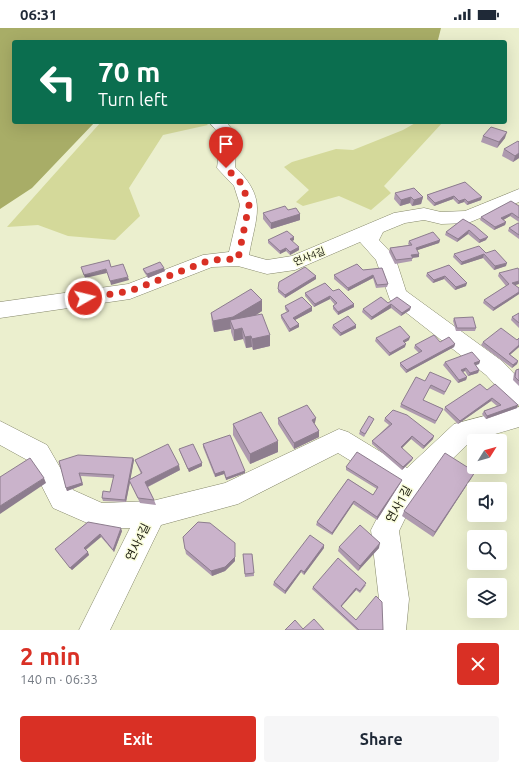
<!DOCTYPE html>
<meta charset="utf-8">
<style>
:root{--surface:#fff;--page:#f6f6f7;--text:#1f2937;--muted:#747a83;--accent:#d93025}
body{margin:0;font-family:Ubuntu,"Noto Sans KR",sans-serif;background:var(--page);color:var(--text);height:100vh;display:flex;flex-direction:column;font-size:15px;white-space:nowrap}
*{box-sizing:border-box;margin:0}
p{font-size:13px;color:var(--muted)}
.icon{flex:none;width:22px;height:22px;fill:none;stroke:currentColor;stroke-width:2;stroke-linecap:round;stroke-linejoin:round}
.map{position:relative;height:602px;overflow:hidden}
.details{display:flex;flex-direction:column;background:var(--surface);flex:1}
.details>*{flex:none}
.top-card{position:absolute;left:12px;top:12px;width:495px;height:84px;border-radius:4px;box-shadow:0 4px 16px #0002;background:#0b6e4f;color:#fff;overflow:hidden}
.needle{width:26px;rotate:53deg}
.buttons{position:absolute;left:467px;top:406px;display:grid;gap:8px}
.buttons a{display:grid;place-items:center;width:40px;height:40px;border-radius:4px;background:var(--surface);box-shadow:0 4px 16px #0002;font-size:20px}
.pin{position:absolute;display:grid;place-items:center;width:34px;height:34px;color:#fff;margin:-41px -17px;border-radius:50% 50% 50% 0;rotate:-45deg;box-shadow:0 0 4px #0007}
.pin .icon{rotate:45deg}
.me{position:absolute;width:44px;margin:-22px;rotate:82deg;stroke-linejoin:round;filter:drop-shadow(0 0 3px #0008)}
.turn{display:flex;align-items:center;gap:14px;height:84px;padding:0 20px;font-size:18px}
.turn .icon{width:52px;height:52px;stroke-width:2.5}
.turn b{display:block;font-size:28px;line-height:34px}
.round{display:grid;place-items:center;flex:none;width:42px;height:42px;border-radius:4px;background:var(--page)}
.summary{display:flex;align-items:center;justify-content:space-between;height:68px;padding:0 20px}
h1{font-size:24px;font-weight:700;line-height:30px;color:var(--accent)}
.primary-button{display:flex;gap:8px;margin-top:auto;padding:8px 20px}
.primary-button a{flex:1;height:46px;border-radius:4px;background:var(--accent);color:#fff;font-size:16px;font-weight:700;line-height:46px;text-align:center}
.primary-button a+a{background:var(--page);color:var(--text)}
.status{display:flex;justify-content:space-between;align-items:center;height:28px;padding:0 20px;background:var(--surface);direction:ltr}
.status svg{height:11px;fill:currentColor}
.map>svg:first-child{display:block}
</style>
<div class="status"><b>06:31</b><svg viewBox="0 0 49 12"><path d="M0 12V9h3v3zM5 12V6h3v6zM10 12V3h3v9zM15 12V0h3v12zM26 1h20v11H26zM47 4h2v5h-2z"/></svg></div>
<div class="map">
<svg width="519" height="602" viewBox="0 0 519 602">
<rect width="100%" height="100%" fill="#ebefce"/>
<!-- green -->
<g fill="#d4d99a">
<polygon points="101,94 205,94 208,97 163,107 129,160 140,188 115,212 68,208 38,197 7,199"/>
<polygon points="417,94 443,94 384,158 391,165 371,182 339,168 303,178 296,174 309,162 284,139 292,134 336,121 353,122 403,102"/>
</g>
<!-- forest -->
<polygon fill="#a8ad67" points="0,0 441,0 438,12 435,14 14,14 14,94 95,94 32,160 0,181"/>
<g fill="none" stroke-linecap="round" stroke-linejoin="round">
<!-- minor casing -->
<g stroke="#85876a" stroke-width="1">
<g id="minor">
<path d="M209 94H226L237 107 235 139C268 171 256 187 249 227L267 232 292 228 394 185 424 180 441 184 465 183 519 161V174L468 195 441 196 424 192 405 195 383 204 379 212 395 229 406 263 502 333 519 351V377L511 374 486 347 390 272 376 232 360 214 295 242 267 246 238 238 212 239 130 271 0 290V274L128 256 203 227 229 224 240 177 234 158 217 140 221 108Z"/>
<polygon points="519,379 519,399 471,413 418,464 399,503 409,571 406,602 376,602 379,571 371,502 393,459 338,425 238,476 161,497 110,602 79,602 130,500 101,501 53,480 29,433 0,417 0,393 47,417 73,462 102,475 152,473 225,455 339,401 348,404 407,440 454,396"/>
</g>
</g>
<!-- minor -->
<use href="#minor" fill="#fff" fill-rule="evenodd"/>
</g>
<!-- wall -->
<g fill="#ae9aaf">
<polygon points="483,108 505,110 497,120 481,114"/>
<polygon points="519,114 519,130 513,134 502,128 504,121"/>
<polygon points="465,154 481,172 467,177 464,174 458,176 453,171 434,178 427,171 427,167"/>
<polygon points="395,165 423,169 421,176 412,178 410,175 400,178 394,171"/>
<polygon points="519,178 519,194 510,188 503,192 506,194 505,197 494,202 480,192 481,189"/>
<polygon points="288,182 300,186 300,192 271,201 263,191 263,185"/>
<polygon points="463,191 486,212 479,215 468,206 457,214 445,207 446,204"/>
<polygon points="519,195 519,211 508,203 509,200"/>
<polygon points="294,209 294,212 292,213 299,222 290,227 286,223 280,226 268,215 268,212"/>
<polygon points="440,212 439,215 417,222 419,229 412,230 412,233 395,236 389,224 390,220 409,217 408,216 409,213"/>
<polygon points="486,225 506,238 494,242 483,230 461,237 453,229 454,226"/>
<polygon points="449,237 466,258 455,262 444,251 433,255 426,248 427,245"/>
<polygon points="382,240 388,256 387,259 376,260 373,250 348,263 334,251 334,247 363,242"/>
<polygon points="143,241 165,243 148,250 144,244"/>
<polygon points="499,245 519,256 515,257 519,260 519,266 493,283 483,275 484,272 506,258 498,248"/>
<polygon points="316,248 316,251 285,270 278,264 278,261"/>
<polygon points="333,263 354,276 354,279 338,287 333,281 333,278 335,277 330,271 314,279 305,268 305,265"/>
<polygon points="388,275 410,282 401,288 391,280 371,292 362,284 363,281"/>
<polygon points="285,278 312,283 295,292 299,299 289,304 281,290 281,287 287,284 285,281"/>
<polygon points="262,283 256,287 270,318 253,322 252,319 246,320 243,311 234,313 231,304 231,301 214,304 212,296 211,285"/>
<polygon points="519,285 519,300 511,292 512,289"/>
<polygon points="454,290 476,300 475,303 456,303 453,293"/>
<polygon points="333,297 356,300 340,308 332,300"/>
<polygon points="376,310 409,312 404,315 405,319 389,328 375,313"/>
<polygon points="517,312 519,319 510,327 518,333 517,336 512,340 481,317 483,314"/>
<polygon points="440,314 455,316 454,319 406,345 400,338 400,335 419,325 414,320 415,317"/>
<polygon points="480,333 479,336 476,337 479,342 478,345 468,348 465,343 463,344 467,349 466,352 458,355 443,337 445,334"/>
<polygon points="519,341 519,358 513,352 514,345 516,342"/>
<polygon points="425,353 451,353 444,367 429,360 423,372 443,381 435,396 400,379 401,376"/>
<polygon points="487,362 517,380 486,391 482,386 484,383 497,378 491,373 458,396 444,382 445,379"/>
<polygon points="278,390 316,390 314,396 319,403 319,409 294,421 278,396"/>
<polygon points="385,390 433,411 423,421 411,411 402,420 412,432 402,442 372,416 372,413 389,397 384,393"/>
<polygon points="373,393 364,409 359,406 360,403"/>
<polygon points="233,396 278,424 250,436 233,407"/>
<polygon points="203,416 245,443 245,445 226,452 224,446 215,449 203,419"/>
<polygon points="179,421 202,435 202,438 189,444 180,424"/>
<polygon points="133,430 134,432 130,451 141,446 137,437 135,432 180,442 148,459 154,472 156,477 140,475 130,454 126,474 103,473 102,470 110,464 114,450 81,448 83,457 67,463 66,460 59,433"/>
<polygon points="346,439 401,454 377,492 353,476 332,507 316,497 317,494 348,451 373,467 377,461 346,442"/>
<polygon points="472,449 433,509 402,488 404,483"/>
<polygon points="88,494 122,503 114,524 101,509 86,522 89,527 72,542 55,521"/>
<polygon points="339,519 379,520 358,543 338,523"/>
<polygon points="235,520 235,533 225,543 212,548 186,526 185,521"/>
<polygon points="324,520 304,547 301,544 285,566 273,557 274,554"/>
<polygon points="243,526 252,526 254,548 245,549"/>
<polygon points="366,557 360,565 356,562 341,579 356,592 383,602 357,602 312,561 313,559"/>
</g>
<!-- shaded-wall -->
<g fill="#8d7d8e">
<polygon points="507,104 505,110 497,120 499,114"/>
<polygon points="519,125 519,130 513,134 515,128"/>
<polygon points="454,168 453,171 434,178 435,175"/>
<polygon points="411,169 410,175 400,178 401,172"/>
<polygon points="423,169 421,176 412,178 414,172"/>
<polygon points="482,169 481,172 467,177 468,174"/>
<polygon points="465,171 464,174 458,176 459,173"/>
<polygon points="512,185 510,188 500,194 501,190"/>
<polygon points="300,186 300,192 271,201 271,195"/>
<polygon points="506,194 505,197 494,202 495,199"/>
<polygon points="469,202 468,206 457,214 458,211"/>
<polygon points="294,209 294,212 290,214 290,211"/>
<polygon points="488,209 486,212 479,215 480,212"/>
<polygon points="440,212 439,215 415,223 416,220"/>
<polygon points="299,219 299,222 290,227 290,224"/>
<polygon points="286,220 286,223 280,226 280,223"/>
<polygon points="419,226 419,229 410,230 411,227"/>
<polygon points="484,226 483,230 461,237 462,234"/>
<polygon points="507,235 506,238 494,242 495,238"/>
<polygon points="164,240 165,243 148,250 147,246"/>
<polygon points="106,241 107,245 85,250 84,247"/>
<polygon points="373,247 373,250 348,263 348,260"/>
<polygon points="316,248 316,251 285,270 285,267"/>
<polygon points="445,248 444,251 433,255 434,252"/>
<polygon points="128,249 129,252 111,257 110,253"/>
<polygon points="519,253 519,256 511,258 512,255"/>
<polygon points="467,255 466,258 455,262 456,259"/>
<polygon points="519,264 519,266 493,283 494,280"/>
<polygon points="330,268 330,271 314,279 315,276"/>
<polygon points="262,272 262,283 234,301 230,292 231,301 214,304 213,293"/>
<polygon points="354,276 354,279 338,287 338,284"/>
<polygon points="391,276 391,280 371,292 372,289"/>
<polygon points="312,279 312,283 293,293 293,290"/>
<polygon points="411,279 410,282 401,288 402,285"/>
<polygon points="299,296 299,299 289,304 290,301"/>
<polygon points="356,297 356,300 340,308 341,305"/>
<polygon points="242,300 243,311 234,313 234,302"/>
<polygon points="270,307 270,318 253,322 252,311"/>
<polygon points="251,308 252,319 246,320 245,309"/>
<polygon points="410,309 409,312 402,316 403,313"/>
<polygon points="406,316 405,319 389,328 390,325"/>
<polygon points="455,316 454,319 406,345 407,342"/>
<polygon points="519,317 519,319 507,329 509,326"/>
<polygon points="480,333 479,336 473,338 474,335"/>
<polygon points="518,333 517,336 512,340 513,337"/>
<polygon points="466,340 465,343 460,345 461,342"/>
<polygon points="479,342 478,345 468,348 470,345"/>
<polygon points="467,349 466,352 458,355 459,352"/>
<polygon points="492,370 491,373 458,396 460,393"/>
<polygon points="518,377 517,380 486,391 487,388"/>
<polygon points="316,390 315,395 311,397 312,392"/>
<polygon points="319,403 319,409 294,421 294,415"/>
<polygon points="412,408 411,411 400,422 401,419"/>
<polygon points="434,408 433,411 423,421 424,418"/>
<polygon points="278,413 278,424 250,436 250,426"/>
<polygon points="133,430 134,432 130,454 129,452 130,454 126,474 125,472"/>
<polygon points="413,430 412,432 402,442 403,439"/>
<polygon points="202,435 202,438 189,444 188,441"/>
<polygon points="179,437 180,442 147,459 145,454"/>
<polygon points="224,443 224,446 215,449 215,446"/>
<polygon points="245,443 245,445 226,452 226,450"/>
<polygon points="475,444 472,449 433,509 435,504"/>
<polygon points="79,445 83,457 67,463 66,460"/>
<polygon points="44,450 46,455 0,486 0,478"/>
<polygon points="402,452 401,454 377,492 377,489"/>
<polygon points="354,473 353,476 332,507 332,505"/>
<polygon points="121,500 122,503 114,524 113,522"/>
<polygon points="100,506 101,509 85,522 84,520"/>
<polygon points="235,515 235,533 225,543 212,548 211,543"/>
<polygon points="380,515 379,520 358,543 360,538"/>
<polygon points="324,517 324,520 304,547 304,544"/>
<polygon points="88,524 89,527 72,542 70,540"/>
<polygon points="301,542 301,544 285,566 285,563"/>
<polygon points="356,560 356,562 340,580 341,578"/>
</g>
<!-- building -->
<g fill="#cab3cb" stroke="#8d7d8e">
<polygon points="491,99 507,104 499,114 483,108"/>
<polygon points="518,113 519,114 519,125 515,128 504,121"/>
<polygon points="465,154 482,169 468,174 465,171 459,173 454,168 435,175 427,167"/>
<polygon points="414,160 423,169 414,172 411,169 401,172 395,165"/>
<polygon points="511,173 519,178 519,190 512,185 501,190 506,194 495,199 481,189"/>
<polygon points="285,178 288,182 296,180 300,186 271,195 263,185"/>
<polygon points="463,191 475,198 488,209 480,212 469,202 458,211 446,204"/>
<polygon points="518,195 519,195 519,207 509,200"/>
<polygon points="287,203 294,209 290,211 299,219 290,224 286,220 280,223 268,212"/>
<polygon points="433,204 440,212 416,220 419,226 411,227 413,230 396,232 390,220 412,217 409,213"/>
<polygon points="479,218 486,225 495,222 507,235 495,238 484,226 462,234 454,226"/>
<polygon points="109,232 111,239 123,236 128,249 110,253 106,241 84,247 81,239"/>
<polygon points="160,234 164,240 147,246 143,241"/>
<polygon points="357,236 363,242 382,240 388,256 377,257 373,247 348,260 334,247"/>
<polygon points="449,237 467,255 456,259 445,248 434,252 427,245"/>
<polygon points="305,239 316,248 285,267 278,261 279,254"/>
<polygon points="518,240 519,242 519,253 512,255 519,260 519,264 494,280 484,272 509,256 499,245"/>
<polygon points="325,255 333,263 339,261 354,276 338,284 333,278 337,275 330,268 315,276 305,265"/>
<polygon points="251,261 262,272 233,289 213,293 211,285"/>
<polygon points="302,269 312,279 293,290 299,296 290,301 281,287 289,283 285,278"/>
<polygon points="381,269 388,275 397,269 411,279 402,285 391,276 372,289 363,281"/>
<polygon points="519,285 519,295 512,289"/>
<polygon points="262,286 270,307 252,311 251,308 245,309 242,300 234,302 230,292"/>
<polygon points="348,288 356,297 341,305 333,297"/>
<polygon points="473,289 476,300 457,300 454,290"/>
<polygon points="400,298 410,309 403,313 406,316 390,325 376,310"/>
<polygon points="501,300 517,312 519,310 519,317 509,326 518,333 513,337 483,314"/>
<polygon points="434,307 440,314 449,309 455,316 407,342 400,335 422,323 415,317"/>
<polygon points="472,324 480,333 474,335 479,342 470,345 466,340 461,342 467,349 459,352 445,334"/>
<polygon points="519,341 519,353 515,349 516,342"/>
<polygon points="430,344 451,353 445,364 431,357 423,372 443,381 436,393 401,376 416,349 425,353"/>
<polygon points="480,356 487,362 495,356 518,377 487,388 484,383 501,377 492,370 460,393 445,379"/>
<polygon points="307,377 316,390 312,392 319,403 294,415 278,390"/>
<polygon points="393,382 407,387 434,408 424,418 412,408 401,419 413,430 403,439 372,413 392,396 385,390"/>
<polygon points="261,384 278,413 250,426 233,396"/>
<polygon points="369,388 374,391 365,406 360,403"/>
<polygon points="230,407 245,443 226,450 224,443 215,446 203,416"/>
<polygon points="168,416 179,437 145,454 154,472 138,470 129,452 142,445 135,432"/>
<polygon points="193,416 202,435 188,441 179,421"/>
<polygon points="357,424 402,452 377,489 354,473 332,505 317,494 348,451 373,467 378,459 346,439"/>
<polygon points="445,425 475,444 435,504 404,483"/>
<polygon points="78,427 133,430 125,472 102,470 103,463 110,464 114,447 79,445 82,455 66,460 59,433"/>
<polygon points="30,430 44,450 0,478 0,449"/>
<polygon points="88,494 121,500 113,522 100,506 84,520 88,524 70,540 55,521"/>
<polygon points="198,494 210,495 235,515 235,529 225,539 211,543 185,521 183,509"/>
<polygon points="360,497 380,515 360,538 339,519"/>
<polygon points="310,507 324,517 304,544 301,542 285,563 274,554"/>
<polygon points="243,526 252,526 254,545 245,546"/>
<polygon points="338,530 366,555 360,563 356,560 341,578 356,592 376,568 382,574 383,602 359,602 313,559"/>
<polygon points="314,591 324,602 285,602 295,592 303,601"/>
</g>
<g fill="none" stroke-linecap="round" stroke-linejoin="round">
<!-- route -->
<polyline stroke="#d93025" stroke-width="7" stroke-dasharray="0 12.6" points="85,270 130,263 210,232 238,231 249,177 242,156 226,140"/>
</g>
<g text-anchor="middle" stroke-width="3" stroke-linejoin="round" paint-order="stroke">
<!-- street labels -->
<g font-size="10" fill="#1a1a0f" stroke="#f9fcdb">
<text transform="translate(309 228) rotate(-21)" y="4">연사4길</text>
</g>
<!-- near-street labels -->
<g font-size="12" fill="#1a1a0f" stroke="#f9fcdb">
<text transform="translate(399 476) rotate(-61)" y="4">연사1길</text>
<text transform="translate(138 514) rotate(-64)" y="4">연사4길</text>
</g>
</g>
</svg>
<div class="buttons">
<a><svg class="needle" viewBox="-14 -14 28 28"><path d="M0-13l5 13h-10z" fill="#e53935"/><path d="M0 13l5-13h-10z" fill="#747a83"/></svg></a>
<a><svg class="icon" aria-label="sound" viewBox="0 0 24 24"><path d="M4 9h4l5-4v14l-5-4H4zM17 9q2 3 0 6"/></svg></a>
<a><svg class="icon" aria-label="search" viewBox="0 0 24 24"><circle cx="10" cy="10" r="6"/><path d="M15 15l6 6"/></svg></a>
<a><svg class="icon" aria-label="layers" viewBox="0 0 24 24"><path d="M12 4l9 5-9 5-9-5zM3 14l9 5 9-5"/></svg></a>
</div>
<div class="pin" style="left:226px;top:140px;background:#d93025"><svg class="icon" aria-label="arrive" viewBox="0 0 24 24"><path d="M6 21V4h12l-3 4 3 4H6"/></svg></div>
<svg class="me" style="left:85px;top:270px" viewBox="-20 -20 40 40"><circle r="17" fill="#d93025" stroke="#fff" stroke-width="3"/><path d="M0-11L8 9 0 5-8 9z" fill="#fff"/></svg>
<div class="top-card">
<div class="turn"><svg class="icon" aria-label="left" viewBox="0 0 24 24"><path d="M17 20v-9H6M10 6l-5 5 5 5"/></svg><div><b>70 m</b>Turn left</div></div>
</div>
</div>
<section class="details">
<div class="summary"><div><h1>2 min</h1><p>140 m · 06:33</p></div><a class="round" style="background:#d93025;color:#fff"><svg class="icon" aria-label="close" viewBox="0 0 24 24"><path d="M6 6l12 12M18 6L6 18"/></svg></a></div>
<div class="primary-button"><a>Exit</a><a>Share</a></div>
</section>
